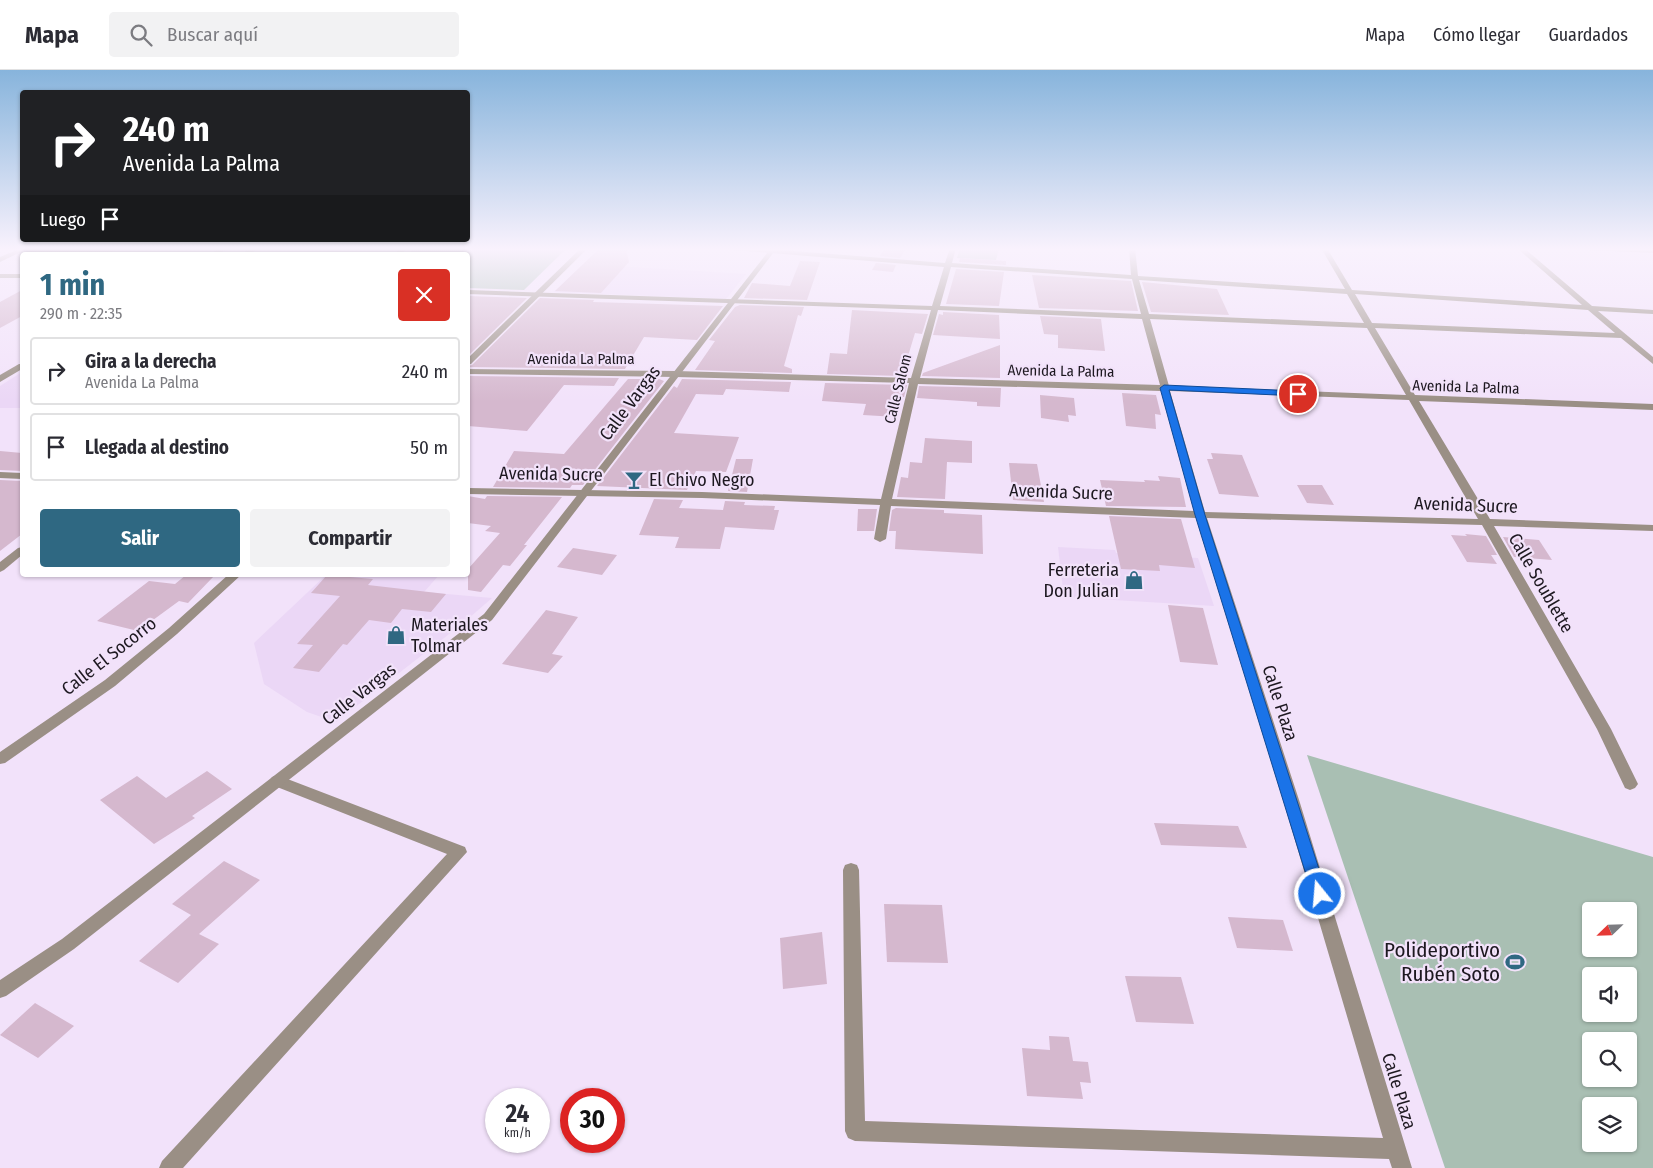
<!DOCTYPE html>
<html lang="es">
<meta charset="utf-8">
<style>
:root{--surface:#fff;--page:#f2f2f3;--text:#2b2b33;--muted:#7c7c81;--line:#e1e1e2;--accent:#2f6882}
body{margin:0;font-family:"Fira Sans Condensed",sans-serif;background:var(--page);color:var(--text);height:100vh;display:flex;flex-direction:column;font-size:19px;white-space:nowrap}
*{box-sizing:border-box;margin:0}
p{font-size:16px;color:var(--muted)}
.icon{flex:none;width:28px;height:28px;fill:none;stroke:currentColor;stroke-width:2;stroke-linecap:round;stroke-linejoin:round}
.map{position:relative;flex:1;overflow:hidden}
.drawer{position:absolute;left:20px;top:182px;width:450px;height:325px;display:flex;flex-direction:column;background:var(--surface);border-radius:5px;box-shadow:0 1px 4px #0004}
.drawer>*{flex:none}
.guide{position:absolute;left:20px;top:20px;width:450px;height:152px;border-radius:5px;box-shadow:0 1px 4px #0004;background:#202124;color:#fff;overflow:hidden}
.needle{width:32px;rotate:247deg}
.fabs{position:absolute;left:1582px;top:832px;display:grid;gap:10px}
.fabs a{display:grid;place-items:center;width:55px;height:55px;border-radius:5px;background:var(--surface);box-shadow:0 1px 4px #0004;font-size:25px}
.speed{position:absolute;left:485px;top:1018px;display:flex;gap:10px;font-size:25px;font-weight:700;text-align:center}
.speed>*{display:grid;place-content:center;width:65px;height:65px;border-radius:50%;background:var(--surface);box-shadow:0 1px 4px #0004;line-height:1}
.speed small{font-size:12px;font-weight:400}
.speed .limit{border:8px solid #d22;background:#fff;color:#111}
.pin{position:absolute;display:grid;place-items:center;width:42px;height:42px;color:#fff;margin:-21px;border:2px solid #fff;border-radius:50%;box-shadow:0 1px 5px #0007}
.me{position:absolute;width:55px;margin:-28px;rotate:343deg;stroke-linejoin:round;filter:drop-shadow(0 0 4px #0008)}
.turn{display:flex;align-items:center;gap:18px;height:105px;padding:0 20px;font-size:22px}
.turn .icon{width:65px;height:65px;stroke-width:2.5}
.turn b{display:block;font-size:35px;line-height:42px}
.then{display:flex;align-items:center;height:48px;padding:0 20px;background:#0003;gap:10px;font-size:19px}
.round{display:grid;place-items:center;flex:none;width:52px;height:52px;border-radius:5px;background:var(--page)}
.head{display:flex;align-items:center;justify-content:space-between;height:85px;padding:0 20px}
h1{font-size:30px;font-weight:700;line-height:38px;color:var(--accent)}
.cta{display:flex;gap:10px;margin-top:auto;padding:10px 20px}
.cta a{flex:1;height:58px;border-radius:5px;background:var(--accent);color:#fff;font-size:20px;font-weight:700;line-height:58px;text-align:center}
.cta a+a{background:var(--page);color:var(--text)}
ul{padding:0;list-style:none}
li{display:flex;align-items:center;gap:15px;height:68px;margin:0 10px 8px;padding:0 10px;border:2px solid var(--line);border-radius:5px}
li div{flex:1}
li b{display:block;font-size:19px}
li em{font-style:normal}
header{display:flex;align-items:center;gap:30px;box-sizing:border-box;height:70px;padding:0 25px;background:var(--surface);border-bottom:1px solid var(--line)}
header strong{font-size:24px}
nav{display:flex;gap:28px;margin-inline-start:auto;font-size:18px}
.search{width:350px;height:45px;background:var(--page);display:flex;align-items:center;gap:12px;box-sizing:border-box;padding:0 18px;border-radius:5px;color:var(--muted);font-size:19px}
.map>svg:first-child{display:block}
</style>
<header>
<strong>Mapa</strong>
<div class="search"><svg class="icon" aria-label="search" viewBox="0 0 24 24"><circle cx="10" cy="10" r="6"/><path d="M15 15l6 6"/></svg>Buscar aquí</div>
<nav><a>Mapa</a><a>Cómo llegar</a><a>Guardados</a></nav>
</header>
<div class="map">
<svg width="1653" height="1098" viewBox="0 0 1653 1098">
<rect width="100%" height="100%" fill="#f2e2fa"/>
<!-- built -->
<g fill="#ebd7f6">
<polygon points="583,194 746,204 726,229 554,222"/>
<polygon points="22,302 22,338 0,338 0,316"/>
<polygon points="1058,477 1115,480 1116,483 1198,488 1214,536 1064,527"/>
<polygon points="326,505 439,505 424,522 492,528 462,554 336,652 307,642 264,614 254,573"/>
</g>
<!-- medical -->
<polygon fill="#f2d7d6" points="36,178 76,178 116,180 106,185 21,185"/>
<!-- green -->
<g fill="#a9bfb3" fill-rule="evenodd">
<polygon points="416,178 567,178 524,220 468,218 468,185 406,185"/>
<polygon points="960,178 999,178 996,190 957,188"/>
<path d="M1307 685 1653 787V1098H1445ZM1591 841H1629V879H1591ZM1591 906H1629V944H1591ZM1591 971H1629V1009H1591ZM1591 1036H1629V1074H1591Z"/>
</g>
<!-- building -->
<g fill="#d5b8ce">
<polygon points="600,178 626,178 629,192 601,223 555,221"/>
<polygon points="885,178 906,178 900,188 880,186"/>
<polygon points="960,188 1006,191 1006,195 959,192"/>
<polygon points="800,191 820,192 807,230 744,228 752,213 790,216"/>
<polygon points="876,193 896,195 893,202 872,200"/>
<polygon points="956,199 1004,202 999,236 946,234"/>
<polygon points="1032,205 1131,211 1138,241 1039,238"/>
<polygon points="1142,212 1217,219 1229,245 1151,242"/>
<polygon points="22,220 22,246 0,258 0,232"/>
<polygon points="468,226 527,228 468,286"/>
<polygon points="540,228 594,230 593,232 723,236 697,270 644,267 625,299 468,297 468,296 472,295"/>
<polygon points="740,235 804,237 801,246 798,245 784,296 792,299 792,303 695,300 715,271 709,270 735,237"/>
<polygon points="852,240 928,244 922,264 915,263 902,306 827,304 830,283 847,284"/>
<polygon points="943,242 999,245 1000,269 933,265 939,244 943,245"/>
<polygon points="1040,246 1101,249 1105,281 1058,278 1058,265 1044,264"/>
<polygon points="1000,275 1000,308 922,306 923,303"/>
<polygon points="468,306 619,308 614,316 564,315 527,361 468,356"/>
<polygon points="628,309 659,309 664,311 583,415 572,415 570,418 493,417 514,381 564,384"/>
<polygon points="682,309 791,312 789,322 726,319 723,325 696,324 674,363 739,367 726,402 696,401 687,420 597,416 674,316 677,318"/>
<polygon points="825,313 907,315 904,327 900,327 897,347 863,345 866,334 822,331"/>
<polygon points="919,316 1001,318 1000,337 977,336 977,332 917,328"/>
<polygon points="1122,323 1156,325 1161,345 1155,344 1156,359 1126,356"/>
<polygon points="1040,325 1074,328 1076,346 1068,345 1069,352 1041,348"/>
<polygon points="925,368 972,371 972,393 947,392 945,429 897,427 901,407 908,408 910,392 922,393"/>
<polygon points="0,381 22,383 22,401 0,400"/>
<polygon points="1211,383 1242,385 1259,427 1219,424 1207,389 1213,389"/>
<polygon points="736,389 753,389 747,422 728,421"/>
<polygon points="1009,393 1037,394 1044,432 1013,430"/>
<polygon points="1158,406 1180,408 1186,437 1106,436 1100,410 1145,412 1144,410 1160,411"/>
<polygon points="0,410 22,411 22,464 0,481"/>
<polygon points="1297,415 1322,415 1334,435 1307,433"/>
<polygon points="468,426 485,429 487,426 562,427 524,475 527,475 510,496 503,495 481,522 468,520 468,499 500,463 485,461 491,456 468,453"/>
<polygon points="654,429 683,430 679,438 723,440 725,431 745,432 744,435 775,436 774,440 779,440 774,460 725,457 720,479 675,478 679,467 639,465"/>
<polygon points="896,438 944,440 944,443 982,445 983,484 895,479 896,461 889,461 892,440"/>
<polygon points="858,439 877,439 874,461 857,461"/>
<polygon points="1109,446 1181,449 1195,498 1159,495 1160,501 1121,499"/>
<polygon points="1465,464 1486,466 1497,485 1491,485 1497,494 1467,492 1451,465 1467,466"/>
<polygon points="1503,467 1539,470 1552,490 1514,487"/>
<polygon points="573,478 617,485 602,505 557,497"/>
<polygon points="186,505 214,506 188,533 179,531 138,561 97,551 149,511 175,514"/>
<polygon points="327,505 373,509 368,515 446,524 431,542 402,539 391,553 369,550 347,575 343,574 319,602 293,598 313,575 297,574 340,526 311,523"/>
<polygon points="1168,535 1203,538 1218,595 1180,592"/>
<polygon points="546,540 578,547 552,584 563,586 548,603 502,594"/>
<polygon points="207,701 232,719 192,746 195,748 154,774 100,730 137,706 166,728"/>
<polygon points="1154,753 1238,756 1247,778 1161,775"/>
<polygon points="224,791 260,810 199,864 219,874 178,913 139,891 191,845 172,834"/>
<polygon points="884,834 942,835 948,893 887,892"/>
<polygon points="1228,847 1283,850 1293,881 1237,878"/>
<polygon points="822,862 827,914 783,919 780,868"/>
<polygon points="1125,906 1181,907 1194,954 1136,952"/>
<polygon points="35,933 74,956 38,988 0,965"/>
<polygon points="1049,966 1069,967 1073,991 1088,992 1091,1013 1080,1012 1083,1029 1027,1026 1022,978 1050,980"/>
</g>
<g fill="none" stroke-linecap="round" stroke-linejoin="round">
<!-- minor -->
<g fill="#9a8f85" fill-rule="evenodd">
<polygon points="21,178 29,178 0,192 0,187"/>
<polygon points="220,178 228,178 217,185 209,185"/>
<polygon points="251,178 259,178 248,185 240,185"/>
<polygon points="401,178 408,178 400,185 393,185"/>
<path d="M730 178H757L945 193 950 178H956L952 193 1131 205 1129 178H1135L1138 206 1345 219 1321 178H1327L1352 220 1582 235 1517 178H1524L1592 236 1653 240V244L1598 241 1653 287V294L1621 268 1375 258 1415 325 1653 334V340L1419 331 1490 449 1653 455V461L1494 456 1611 659 1638 714 1635 718 1630 720 1625 718 1597 659 1482 455 1207 448 1300 733 1412 1098H1392L1389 1089 855 1071 848 1068 845 1061 843 800 845 795 851 793 857 795 859 800 865 1051 1383 1068 1284 733 1196 448 891 436 886 469 880 472 874 469 880 435 702 428 468 424V418L702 422 881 429 909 313 676 307 468 304V299L676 301 911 308 931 240 468 224V220L932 236 944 197 733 180ZM951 197 1132 209 1141 244 940 236ZM1139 210 1347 224 1364 253 1149 244ZM1355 224 1588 240 1615 263 1372 253ZM938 240 1142 249 1160 315 920 308ZM1150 249 1367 258 1406 325 1169 316ZM918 314 1161 321 1194 441 892 429ZM1170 321 1409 330 1478 449 1205 442Z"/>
<polygon points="1586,178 1653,179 1653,183 1589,180"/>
<rect x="0" y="204" width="22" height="4"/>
<polygon points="19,294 22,294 22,299 0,312 0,305"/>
<polygon points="0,402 22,403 22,409 0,408"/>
<polygon points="22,477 22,485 4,500 0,502 0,492 18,478"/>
<polygon points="277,705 465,777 467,782 183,1098 159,1098 162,1091 447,784 272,715 269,711 272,707"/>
</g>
<!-- tertiary -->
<g fill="#9a8f85" fill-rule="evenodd">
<polygon points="581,178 588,178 471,294 468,294 468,288"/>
<polygon points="771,178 777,178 492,550 74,879 6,926 0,928 0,910 62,869 484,544"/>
<polygon points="228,505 241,505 177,564 115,616 5,693 0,694 0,682 105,610 169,558"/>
</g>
</g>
<!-- sky -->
<linearGradient id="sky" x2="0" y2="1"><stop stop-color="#87b4dc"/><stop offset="0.54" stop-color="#f9f2fd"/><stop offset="1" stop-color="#f9f2fd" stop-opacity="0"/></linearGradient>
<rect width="1653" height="332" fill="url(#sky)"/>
<!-- route -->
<polygon fill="#1a73e8" stroke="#114b97" points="1164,315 1298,321 1302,324 1298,326 1169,320 1205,445 1327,824 1325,829 1320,831 1314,829 1312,824 1195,445 1160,318"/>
<!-- icons -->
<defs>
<g id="bar-bare" transform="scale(1.5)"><path d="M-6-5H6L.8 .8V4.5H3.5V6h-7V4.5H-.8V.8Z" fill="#2f6882" stroke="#f2e2fa" stroke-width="2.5" paint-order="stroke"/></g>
<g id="shop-bare" transform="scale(1.5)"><path d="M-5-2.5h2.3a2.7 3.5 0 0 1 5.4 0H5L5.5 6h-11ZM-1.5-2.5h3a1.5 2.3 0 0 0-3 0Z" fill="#2f6882" stroke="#f2e2fa" stroke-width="2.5" paint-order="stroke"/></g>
<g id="stadium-bare" transform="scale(1.5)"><path d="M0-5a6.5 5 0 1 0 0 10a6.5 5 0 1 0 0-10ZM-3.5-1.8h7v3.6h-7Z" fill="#2f6882" stroke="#f2e2fa" stroke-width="2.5" paint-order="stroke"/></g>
</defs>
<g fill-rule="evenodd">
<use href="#bar-bare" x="634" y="410"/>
<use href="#shop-bare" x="1134" y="510"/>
<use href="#shop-bare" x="396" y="565"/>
<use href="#stadium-bare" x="1515" y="892"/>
</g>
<g text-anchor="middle" stroke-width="4.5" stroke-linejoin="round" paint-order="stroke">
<!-- far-street labels -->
<g font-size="15" fill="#1d1820" stroke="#f2e2fa">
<text x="581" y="294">Avenida La Palma</text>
<text transform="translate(1061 301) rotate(1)" y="5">Avenida La Palma</text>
<text transform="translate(1466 317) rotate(2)" y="5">Avenida La Palma</text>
<text transform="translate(898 319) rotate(-76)" y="5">Calle Salom</text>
</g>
<!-- street labels -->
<g font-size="18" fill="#1d1820" stroke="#f2e2fa">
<text transform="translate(630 333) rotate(-53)" y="6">Calle Vargas</text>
<text transform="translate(551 404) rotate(1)" y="6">Avenida Sucre</text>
<text transform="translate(1061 422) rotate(2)" y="6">Avenida Sucre</text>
<text transform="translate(1466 435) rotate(2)" y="6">Avenida Sucre</text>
<text transform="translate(1541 513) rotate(60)" y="6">Calle Soublette</text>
<text transform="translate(109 586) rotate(-38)" y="6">Calle El Socorro</text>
<text transform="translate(359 624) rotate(-38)" y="6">Calle Vargas</text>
<text transform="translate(1280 633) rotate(72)" y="6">Calle Plaza</text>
<text transform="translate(1399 1021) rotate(73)" y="6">Calle Plaza</text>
</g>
<!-- poi labels -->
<g font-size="18" fill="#1d1820" stroke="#f2e2fa" text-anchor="start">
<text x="649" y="416">El Chivo Negro</text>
<text x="1119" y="506" text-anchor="end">Ferreteria<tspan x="1119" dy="21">Don Julian</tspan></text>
<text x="411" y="561">Materiales<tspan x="411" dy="21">Tolmar</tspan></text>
</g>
<!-- near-poi labels -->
<g font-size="21" fill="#1d1820" stroke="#f2e2fa" text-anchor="end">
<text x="1500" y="887">Polideportivo<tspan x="1500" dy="24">Rubén Soto</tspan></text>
</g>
</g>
</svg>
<div class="fabs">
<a><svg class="needle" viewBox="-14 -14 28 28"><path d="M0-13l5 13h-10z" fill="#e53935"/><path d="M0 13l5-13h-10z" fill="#7c7c81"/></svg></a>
<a><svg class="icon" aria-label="sound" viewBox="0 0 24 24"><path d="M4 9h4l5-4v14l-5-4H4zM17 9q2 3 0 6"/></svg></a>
<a><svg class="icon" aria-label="search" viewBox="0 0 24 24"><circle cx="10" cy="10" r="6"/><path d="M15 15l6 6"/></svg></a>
<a><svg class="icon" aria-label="layers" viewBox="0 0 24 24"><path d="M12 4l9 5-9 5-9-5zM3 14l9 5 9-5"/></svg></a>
</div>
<div class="speed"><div>24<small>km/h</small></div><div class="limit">30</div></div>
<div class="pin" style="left:1298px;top:324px;background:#d93025"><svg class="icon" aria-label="arrive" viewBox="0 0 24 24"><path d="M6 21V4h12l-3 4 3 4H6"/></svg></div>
<svg class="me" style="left:1320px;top:824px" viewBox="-20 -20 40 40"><circle r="17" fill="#1a73e8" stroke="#fff" stroke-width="3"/><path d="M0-11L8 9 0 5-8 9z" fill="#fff"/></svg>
<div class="guide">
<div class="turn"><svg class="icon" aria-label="right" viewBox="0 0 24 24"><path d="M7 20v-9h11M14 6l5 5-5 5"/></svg><div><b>240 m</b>Avenida La Palma</div></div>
<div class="then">Luego<svg class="icon" aria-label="arrive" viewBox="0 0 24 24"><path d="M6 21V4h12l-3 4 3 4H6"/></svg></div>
</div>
<section class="drawer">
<div class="head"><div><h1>1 min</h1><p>290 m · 22:35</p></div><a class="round" style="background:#d93025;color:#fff"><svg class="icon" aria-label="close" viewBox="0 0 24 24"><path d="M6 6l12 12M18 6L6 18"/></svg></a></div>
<ul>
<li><svg class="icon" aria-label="right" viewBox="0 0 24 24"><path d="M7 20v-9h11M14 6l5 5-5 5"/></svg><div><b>Gira a la derecha</b><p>Avenida La Palma</p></div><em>240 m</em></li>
<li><svg class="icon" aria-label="arrive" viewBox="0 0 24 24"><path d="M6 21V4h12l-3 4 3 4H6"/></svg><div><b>Llegada al destino</b></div><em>50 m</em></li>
</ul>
<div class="cta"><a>Salir</a><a>Compartir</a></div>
</section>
</div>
